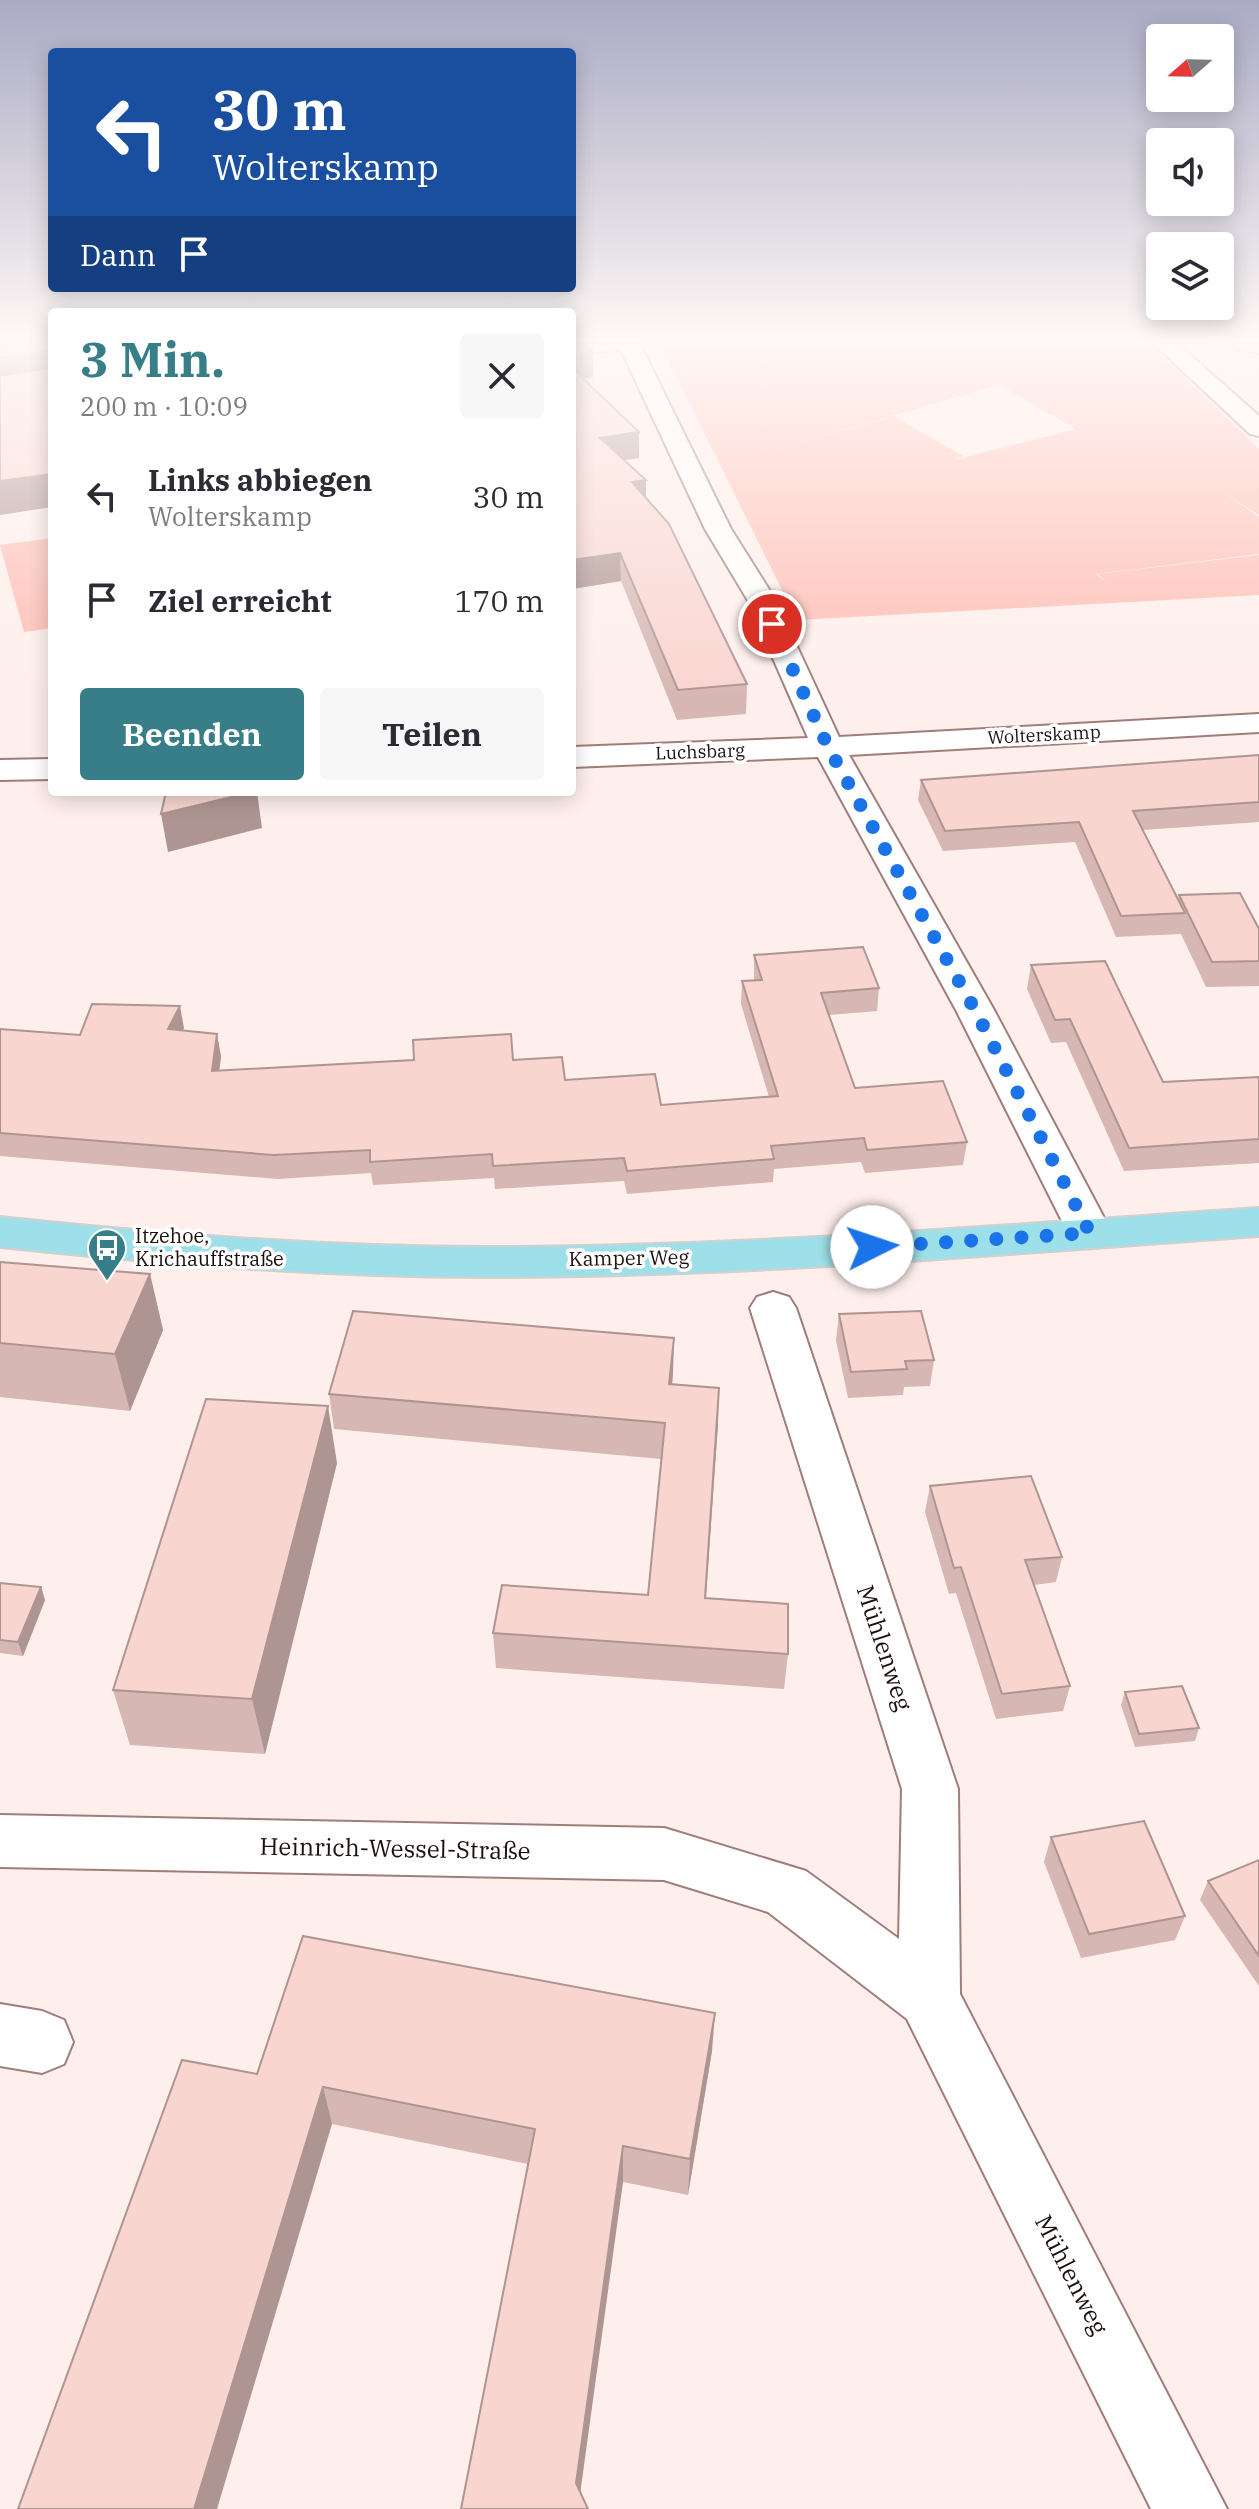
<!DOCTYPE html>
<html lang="de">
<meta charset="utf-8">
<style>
:root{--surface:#fff;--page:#f7f7f7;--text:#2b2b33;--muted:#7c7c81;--accent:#377e88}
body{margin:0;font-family:"IBM Plex Serif",serif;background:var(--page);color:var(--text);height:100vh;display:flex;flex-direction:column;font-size:30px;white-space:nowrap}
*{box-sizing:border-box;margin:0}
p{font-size:26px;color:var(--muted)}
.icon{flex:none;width:44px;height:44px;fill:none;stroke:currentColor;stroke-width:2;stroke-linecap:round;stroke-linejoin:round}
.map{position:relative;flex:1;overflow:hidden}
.details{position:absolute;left:48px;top:308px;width:528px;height:488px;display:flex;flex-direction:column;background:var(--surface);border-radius:8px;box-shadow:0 4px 20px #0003}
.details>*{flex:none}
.top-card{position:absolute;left:48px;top:48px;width:528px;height:244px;border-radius:8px;box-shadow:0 4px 20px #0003;background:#1a4fa0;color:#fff;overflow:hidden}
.needle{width:52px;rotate:250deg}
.tools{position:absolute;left:1146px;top:24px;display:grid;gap:16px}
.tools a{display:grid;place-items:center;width:88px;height:88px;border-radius:8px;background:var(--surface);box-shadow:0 4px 20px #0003;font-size:40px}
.pin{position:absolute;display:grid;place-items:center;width:68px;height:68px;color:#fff;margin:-34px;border:4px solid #fff;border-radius:50%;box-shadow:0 2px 8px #0007}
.me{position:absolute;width:88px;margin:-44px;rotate:86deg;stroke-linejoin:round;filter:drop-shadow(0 0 6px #0008)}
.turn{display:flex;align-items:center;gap:28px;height:168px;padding:0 32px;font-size:36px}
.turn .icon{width:104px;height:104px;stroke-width:2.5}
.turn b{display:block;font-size:56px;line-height:68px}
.then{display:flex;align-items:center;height:76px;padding:0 32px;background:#0003;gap:16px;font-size:30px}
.round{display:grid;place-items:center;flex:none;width:84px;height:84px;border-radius:8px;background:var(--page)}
.head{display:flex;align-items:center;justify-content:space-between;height:136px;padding:0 32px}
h1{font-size:48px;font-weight:700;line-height:60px;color:var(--accent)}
.button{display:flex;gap:16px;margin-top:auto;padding:16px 32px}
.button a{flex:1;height:92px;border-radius:8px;background:var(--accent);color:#fff;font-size:32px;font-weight:700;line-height:92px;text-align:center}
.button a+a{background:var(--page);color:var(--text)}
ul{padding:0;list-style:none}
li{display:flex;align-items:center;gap:24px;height:104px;padding:0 32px}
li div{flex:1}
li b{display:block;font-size:30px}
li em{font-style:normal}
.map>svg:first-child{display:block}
</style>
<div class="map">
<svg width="1259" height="2509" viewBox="0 0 1259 2509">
<rect width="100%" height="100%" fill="#feefec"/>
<!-- green -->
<g fill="#febdb4" fill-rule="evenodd">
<path d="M660 344H1150L1259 449V515L1224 493 1259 517V554L1096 574 1107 583 1098 574 1259 555V595L797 620ZM999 385 1076 429 954 460 963 456 894 416 774 450Z"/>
<polygon points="52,538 52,628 24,632 0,545"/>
</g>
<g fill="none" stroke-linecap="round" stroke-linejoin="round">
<!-- minor casing -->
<g stroke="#9f7e79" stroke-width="4">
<g id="minor">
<polygon points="572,344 640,344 731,529 775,599 839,737 1259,714 1259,732 849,755 994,1010 1112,1233 1105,1243 1090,1248 1075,1243 1068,1233 956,1010 818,757 572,767 572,747 808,738 747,599 705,529 621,350 572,354"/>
<polygon points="1154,344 1178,344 1259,416 1259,436 1250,434"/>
<polygon points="1234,344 1259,344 1259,353 1237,349"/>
<polygon points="52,759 52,779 0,780 0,760"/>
<polygon points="773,1292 789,1297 796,1308 958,1789 960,1994 1227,2509 1151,2509 907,2019 768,1912 664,1880 0,1867 0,1815 664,1828 806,1871 899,1939 902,1789 750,1308 757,1297"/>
<polygon points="0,2004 42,2011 64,2020 73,2042 64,2064 42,2073 0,2066"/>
</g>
</g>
<!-- major casing -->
<g stroke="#d2cfcf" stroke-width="4">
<path id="major" d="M1259 1208V1236C1002 1254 745 1277 487 1277 324 1277 162 1264 0 1247V1217C162 1234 324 1247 487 1247 745 1247 1002 1225 1259 1208Z"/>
</g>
<!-- minor -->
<use href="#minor" fill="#fff" fill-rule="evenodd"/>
<!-- major -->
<use href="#major" fill="#9ee0e9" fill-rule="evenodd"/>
</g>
<!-- wall -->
<g fill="#d6b7b3">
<polygon points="572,344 593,377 583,378 639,458 625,460 646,480 646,498 747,684 746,714 677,720 621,581 572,589"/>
<polygon points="1259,755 1259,822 1143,830 1178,900 1179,895 1259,929 1259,986 1206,987 1181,934 1116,937 1075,842 943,851 918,800 921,780"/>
<polygon points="754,955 879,988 877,1011 829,1015 855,1088 967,1142 963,1165 865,1173 861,1162 774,1169 773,1182 627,1194 624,1181 495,1189 494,1178 373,1185 371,1173 278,1179 0,1156 0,1029 80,1035 184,1028 183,1030 217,1034 221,1057 219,1071 513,1060 565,1080 661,1105 769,1097 741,1004 742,981 754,981"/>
<polygon points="1031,965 1163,1082 1259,1077 1259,1163 1124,1171 1066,1042 1051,1043 1027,989"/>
<polygon points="0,1262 150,1274 163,1330 130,1411 0,1397"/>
<polygon points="839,1314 934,1360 930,1386 904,1387 903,1395 848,1398 836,1340"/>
<polygon points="674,1338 672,1385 718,1424 706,1598 788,1654 784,1689 496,1668 493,1633 648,1595 661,1459 334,1429 329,1394"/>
<polygon points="337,1463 265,1754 130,1745 113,1690"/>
<polygon points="930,1486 1062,1557 1056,1582 1034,1585 1070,1686 1063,1711 996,1719 956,1593 949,1594 925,1512"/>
<polygon points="0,1583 41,1587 45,1600 23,1656 0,1653"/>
<polygon points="1125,1692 1199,1728 1195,1741 1135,1747 1121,1705"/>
<polygon points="1051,1837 1185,1916 1175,1940 1081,1958 1044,1862"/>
<polygon points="1259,1860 1259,1986 1200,1900 1208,1881"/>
<polygon points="712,2051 688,2195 623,2182 461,2509 528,2164 332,2124 257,2074"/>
</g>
<!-- shaded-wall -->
<g fill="#ae9592">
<polygon points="46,351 52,381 0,389 0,358"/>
<polygon points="593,352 593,377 572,380 572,355"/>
<polygon points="639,432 639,458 601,464 600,438"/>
<polygon points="52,474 52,507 0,515 0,481"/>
<polygon points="646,480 646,507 632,482"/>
<polygon points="620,553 621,581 572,589 572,560"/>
<polygon points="252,792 257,792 262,828 168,852 161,814"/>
<polygon points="180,1006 184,1028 172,1052 168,1029"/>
<polygon points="217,1034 221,1057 216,1094 212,1071"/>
<polygon points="150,1274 163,1330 130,1411 115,1354"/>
<polygon points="674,1338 673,1374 669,1420 669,1384"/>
<polygon points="719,1388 718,1424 703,1634 705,1598"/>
<polygon points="328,1406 337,1463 265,1754 252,1699"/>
<polygon points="41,1587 45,1600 23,1656 18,1642"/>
<polygon points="715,2013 712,2051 688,2195 690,2159"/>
<polygon points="323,2087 332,2124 217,2509 194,2509"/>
<polygon points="623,2146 623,2182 578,2509 576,2483"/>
</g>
<!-- building -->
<g fill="#f9d5d0" stroke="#ae9592" stroke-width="2">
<polygon points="0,344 52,344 52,474 0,481 0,376 49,368 46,351 0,358"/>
<polygon points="572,344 584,344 593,352 572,355"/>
<polygon points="572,368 639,432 600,438 646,480 632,482 669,524 747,684 678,690 620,553 572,560"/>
<polygon points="1259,755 1259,802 1133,811 1185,913 1121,916 1079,822 945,831 921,780"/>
<polygon points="166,792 252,792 161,814"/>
<polygon points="1240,893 1259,929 1259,961 1212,962 1179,895"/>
<polygon points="863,947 879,988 821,993 855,1088 943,1081 967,1142 867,1150 864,1138 771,1146 774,1159 627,1171 624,1158 493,1166 492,1154 370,1162 370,1150 274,1155 0,1133 0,1029 80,1035 92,1004 180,1006 168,1029 217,1034 212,1071 414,1060 413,1040 511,1034 513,1060 562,1057 565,1080 655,1074 661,1105 778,1096 742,981 762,980 754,955"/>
<polygon points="1105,961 1163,1082 1259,1077 1259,1139 1129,1148 1070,1019 1055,1020 1031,965"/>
<polygon points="0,1262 150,1274 115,1354 0,1343"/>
<polygon points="353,1311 674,1338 669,1384 719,1388 705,1598 788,1604 788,1654 493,1633 502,1585 648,1595 665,1423 329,1394"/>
<polygon points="921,1311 934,1360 905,1361 907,1369 851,1372 839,1314"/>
<polygon points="206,1399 328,1406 252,1699 113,1690"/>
<polygon points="1031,1476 1062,1557 1025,1560 1070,1686 1002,1694 961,1567 954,1568 930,1486"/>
<polygon points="0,1583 41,1587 18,1642 0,1640"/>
<polygon points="1182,1686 1199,1728 1139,1734 1125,1692"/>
<polygon points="1144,1821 1185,1916 1089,1934 1051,1837"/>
<polygon points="1259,1860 1259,1956 1208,1881"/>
<polygon points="303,1936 715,2013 690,2159 623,2146 576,2483 588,2509 461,2509 535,2129 323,2087 194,2509 18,2509 182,2060 257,2074"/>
</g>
<!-- sky -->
<linearGradient id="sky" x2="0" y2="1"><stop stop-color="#aaaac4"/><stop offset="0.49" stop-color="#fff8f6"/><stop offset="1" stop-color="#fff8f6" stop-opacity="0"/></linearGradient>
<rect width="1259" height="695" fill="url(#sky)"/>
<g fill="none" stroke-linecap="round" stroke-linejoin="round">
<!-- route -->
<polyline stroke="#1a73e8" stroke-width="14" stroke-dasharray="0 25.2" points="772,624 828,747 975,1010 1090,1233 872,1247"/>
</g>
<!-- icons -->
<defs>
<g id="bus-pin" transform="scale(2)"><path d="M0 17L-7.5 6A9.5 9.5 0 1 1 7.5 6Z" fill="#377e88" stroke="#fff"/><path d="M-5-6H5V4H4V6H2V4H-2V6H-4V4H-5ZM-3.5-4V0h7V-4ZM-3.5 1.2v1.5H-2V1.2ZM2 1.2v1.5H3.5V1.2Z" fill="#fff"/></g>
</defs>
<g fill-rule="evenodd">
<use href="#bus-pin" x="107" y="1248"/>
</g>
<g text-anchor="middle" stroke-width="7" stroke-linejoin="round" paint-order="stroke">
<!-- far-street labels -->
<g font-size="18" fill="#1d110f" stroke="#fff">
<text transform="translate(1044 735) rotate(-3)" y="6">Wolterskamp</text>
<text transform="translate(700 752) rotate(-2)" y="6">Luchsbarg</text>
</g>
<!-- poi labels -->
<g font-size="20" fill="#1d110f" stroke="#fff" text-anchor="start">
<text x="135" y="1243">Itzehoe,<tspan x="135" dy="23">Krichauffstraße</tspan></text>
</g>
<!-- street labels -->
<g font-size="20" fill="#1d110f" stroke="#fff">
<text transform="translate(629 1258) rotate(-1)" y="7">Kamper Weg</text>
</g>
<!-- near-street labels -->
<g font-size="24" fill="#1d110f" stroke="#fff">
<text transform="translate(884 1648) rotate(72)" y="8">Mühlenweg</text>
<text transform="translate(395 1849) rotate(1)" y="8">Heinrich-Wessel-Straße</text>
<text transform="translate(1071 2275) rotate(63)" y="8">Mühlenweg</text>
</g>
</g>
</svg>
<div class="tools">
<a><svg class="needle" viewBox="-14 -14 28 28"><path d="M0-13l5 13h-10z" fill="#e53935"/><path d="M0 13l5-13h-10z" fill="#7c7c81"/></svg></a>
<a><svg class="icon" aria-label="sound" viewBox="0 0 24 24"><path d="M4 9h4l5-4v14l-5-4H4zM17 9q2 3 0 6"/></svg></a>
<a><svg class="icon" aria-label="layers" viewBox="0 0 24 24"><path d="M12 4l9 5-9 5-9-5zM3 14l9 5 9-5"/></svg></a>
</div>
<div class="pin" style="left:772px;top:624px;background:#d93025"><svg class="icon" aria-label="arrive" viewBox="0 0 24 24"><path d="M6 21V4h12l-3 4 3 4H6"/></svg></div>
<svg class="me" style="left:872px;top:1247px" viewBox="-20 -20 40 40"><circle r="19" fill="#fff"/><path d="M0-13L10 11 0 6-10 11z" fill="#1a73e8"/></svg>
<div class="top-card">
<div class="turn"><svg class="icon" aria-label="left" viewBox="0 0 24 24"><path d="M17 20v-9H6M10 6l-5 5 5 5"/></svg><div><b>30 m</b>Wolterskamp</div></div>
<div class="then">Dann<svg class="icon" aria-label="arrive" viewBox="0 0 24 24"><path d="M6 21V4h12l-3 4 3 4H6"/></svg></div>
</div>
<section class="details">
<div class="head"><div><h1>3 Min.</h1><p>200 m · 10:09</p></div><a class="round"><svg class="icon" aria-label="close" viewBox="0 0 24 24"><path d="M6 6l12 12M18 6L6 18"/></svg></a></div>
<ul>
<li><svg class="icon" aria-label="left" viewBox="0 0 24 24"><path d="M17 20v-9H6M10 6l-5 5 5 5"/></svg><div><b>Links abbiegen</b><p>Wolterskamp</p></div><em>30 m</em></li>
<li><svg class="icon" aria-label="arrive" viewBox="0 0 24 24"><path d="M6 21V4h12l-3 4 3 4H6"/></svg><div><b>Ziel erreicht</b></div><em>170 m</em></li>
</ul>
<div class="button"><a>Beenden</a><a>Teilen</a></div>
</section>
</div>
